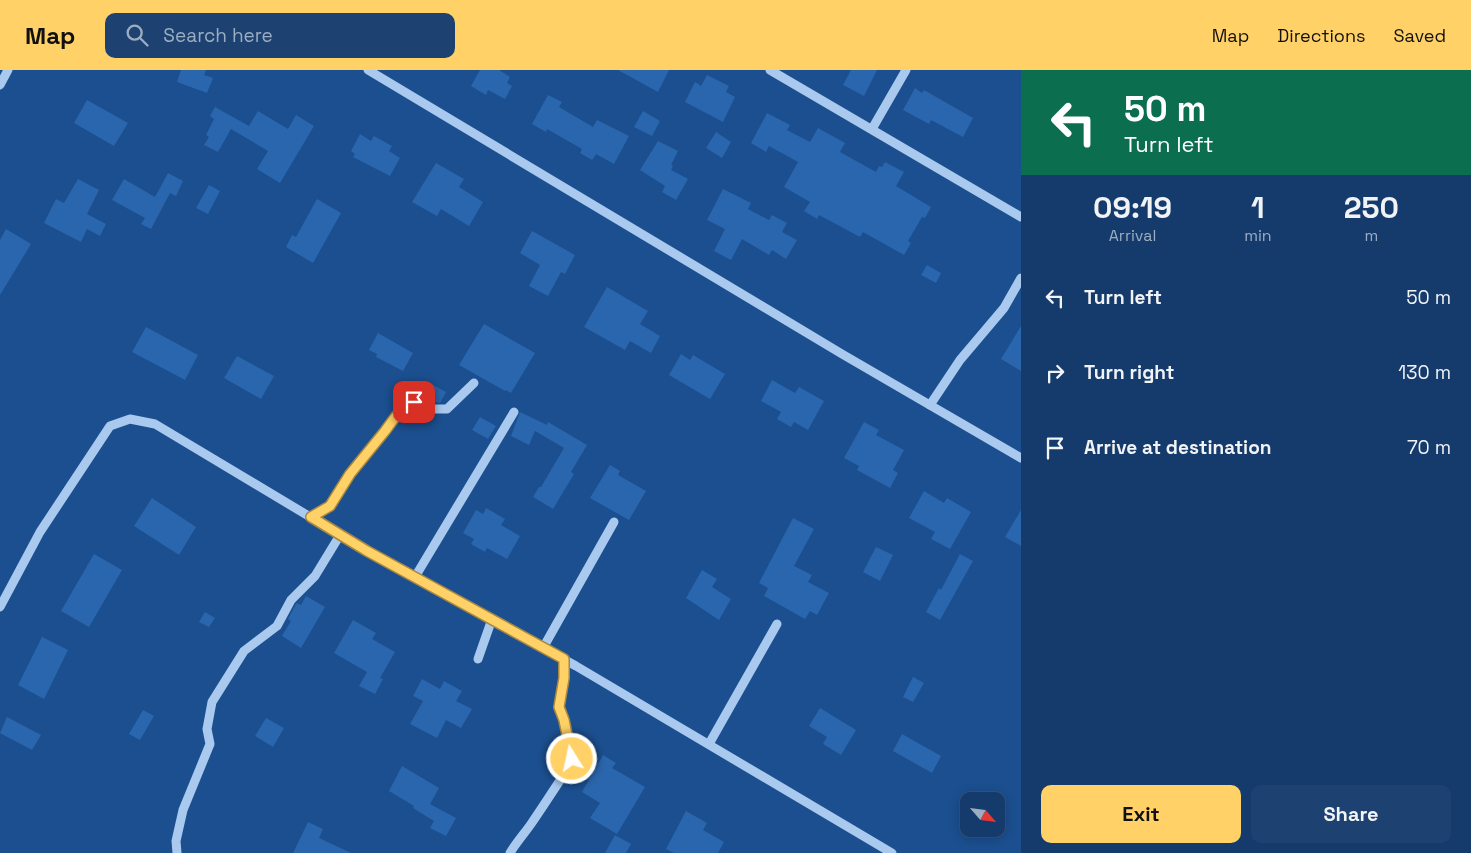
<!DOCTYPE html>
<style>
:root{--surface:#143b6b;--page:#1d4271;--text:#f1f3f6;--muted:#9dadc1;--line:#33557e;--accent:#ffd166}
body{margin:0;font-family:"Space Grotesk",sans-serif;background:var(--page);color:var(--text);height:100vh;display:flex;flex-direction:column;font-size:19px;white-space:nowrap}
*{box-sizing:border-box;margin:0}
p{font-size:16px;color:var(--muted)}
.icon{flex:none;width:28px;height:28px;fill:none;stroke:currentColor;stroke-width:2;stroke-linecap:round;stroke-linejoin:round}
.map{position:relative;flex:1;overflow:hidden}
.sheet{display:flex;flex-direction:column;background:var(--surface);width:450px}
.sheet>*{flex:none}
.banner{background:#0b6e4f;color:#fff;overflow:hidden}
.needle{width:32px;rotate:118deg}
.fabs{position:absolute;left:960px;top:722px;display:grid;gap:10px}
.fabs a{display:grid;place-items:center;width:45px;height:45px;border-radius:10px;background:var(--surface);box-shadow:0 2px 12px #0003,0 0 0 1px var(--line);font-size:25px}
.pin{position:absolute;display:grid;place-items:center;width:42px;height:42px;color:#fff;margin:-21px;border-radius:10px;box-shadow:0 2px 8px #0006}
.me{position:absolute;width:55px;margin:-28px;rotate:350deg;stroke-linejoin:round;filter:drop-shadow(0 0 4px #0008)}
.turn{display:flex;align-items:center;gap:18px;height:105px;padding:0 20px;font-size:22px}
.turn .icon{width:65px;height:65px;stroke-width:2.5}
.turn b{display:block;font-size:35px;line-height:42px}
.eta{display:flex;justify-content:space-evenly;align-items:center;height:85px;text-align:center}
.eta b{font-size:30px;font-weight:700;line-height:35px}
.cta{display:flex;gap:10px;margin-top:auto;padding:10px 20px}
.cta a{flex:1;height:58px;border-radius:10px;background:var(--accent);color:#111;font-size:20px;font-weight:700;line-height:58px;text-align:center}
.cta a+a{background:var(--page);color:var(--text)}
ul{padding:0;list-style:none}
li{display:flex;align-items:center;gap:15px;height:75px;padding:0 20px}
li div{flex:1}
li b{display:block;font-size:19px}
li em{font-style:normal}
header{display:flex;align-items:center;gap:30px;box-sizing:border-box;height:70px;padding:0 25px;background:var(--accent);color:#111}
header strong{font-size:24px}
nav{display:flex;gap:28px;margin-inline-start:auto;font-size:18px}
.search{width:350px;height:45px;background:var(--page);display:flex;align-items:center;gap:12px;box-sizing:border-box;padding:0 18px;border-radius:10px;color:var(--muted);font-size:19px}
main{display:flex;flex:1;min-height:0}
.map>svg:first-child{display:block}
</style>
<header>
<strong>Map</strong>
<div class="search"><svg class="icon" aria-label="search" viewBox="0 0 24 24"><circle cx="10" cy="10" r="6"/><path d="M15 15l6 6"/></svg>Search here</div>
<nav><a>Map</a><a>Directions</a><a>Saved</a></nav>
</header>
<main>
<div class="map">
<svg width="1021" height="783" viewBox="0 0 1021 783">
<rect width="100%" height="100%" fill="#1b4f8f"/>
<!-- building -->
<g fill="#2a66ad">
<polygon points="181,0 206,0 204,5 213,8 207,23 177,12"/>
<polygon points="480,0 499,0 510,7 507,13 512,16 505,29 488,20 486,25 471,16"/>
<polygon points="618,0 669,0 658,22"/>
<polygon points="851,0 877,0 864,26 843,15"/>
<polygon points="707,5 729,16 726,22 735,27 723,52 685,32 695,12 701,16"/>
<polygon points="915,18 922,23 924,20 973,48 963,67 931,50 929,54 903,40"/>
<polygon points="548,25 562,32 559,37 593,57 597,50 629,66 614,94 596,84 592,90 580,83 582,79 547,59 546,62 532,54"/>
<polygon points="87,30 128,53 114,76 74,53"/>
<polygon points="215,37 249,56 258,41 288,59 296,45 314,56 280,113 257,99 268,81 231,59 218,82 204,75 209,67 206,65 214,49 210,46"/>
<polygon points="643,41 660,51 652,66 634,57"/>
<polygon points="767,43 790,55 787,60 810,72 818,58 845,73 840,82 876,102 879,96 882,97 885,92 904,102 896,116 931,137 925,148 922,147 908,171 911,173 904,185 863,162 860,167 819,145 817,149 804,141 810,132 784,117 798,92 769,76 766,82 751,73"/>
<polygon points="716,62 731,72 722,88 706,78"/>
<polygon points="360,64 371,71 374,66 392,76 389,81 400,88 390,106 353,87 355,84 351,81"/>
<polygon points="658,71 678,81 671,95 673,96 671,100 688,109 676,130 662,122 665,116 640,100"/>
<polygon points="436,93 464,109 459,117 483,132 469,156 441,139 437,146 412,132"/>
<polygon points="168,103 183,111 176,126 170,123 151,159 141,154 145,148 112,130 124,109 155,127"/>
<polygon points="78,109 99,120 87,144 106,154 100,166 87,159 81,172 44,153 56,129 64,133"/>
<polygon points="209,115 220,121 208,144 196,138"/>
<polygon points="723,119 751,133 748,139 769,150 772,145 787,153 782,162 797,170 786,189 772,180 769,185 742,169 731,190 714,181 725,159 707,150"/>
<polygon points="317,129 341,143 313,193 286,177 292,165 296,167"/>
<polygon points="6,159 31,174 0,225 0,170"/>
<polygon points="532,161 575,185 565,204 561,202 548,226 529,216 540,195 520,183"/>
<polygon points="927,195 941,203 936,213 921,205"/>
<polygon points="607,217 648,241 640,254 660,266 651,283 630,271 625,280 584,257"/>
<polygon points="484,254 535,283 511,323 506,320 505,321 459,295"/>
<polygon points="1021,256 1021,301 1001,289"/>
<polygon points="146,257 198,285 185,310 132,282"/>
<polygon points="378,263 413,283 403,301 376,287 377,284 369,280"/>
<polygon points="681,284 690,290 693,285 725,304 710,329 669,305"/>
<polygon points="237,286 274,306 261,329 224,308"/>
<polygon points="772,310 795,323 799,317 824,331 808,360 794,352 791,357 777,349 781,342 761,331"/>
<polygon points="430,313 446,322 440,333 434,332 423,325"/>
<polygon points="520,342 547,355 548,352 587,375 571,402 574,404 553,439 533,427 539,417 541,417 564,378 535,361 529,375 511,366"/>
<polygon points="480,347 496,356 488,369 472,360"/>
<polygon points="864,352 879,360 876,365 904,380 893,400 898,403 890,418 857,400 859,396 844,388"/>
<polygon points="610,395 620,401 618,405 646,421 629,450 590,428"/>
<polygon points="924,421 944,433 947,428 971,442 950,479 931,469 935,462 909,448"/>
<polygon points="152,428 196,457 179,485 134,456"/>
<polygon points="486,438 505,449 501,455 520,466 507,489 487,478 485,482 471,474 474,469 463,463 476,440 483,444"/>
<polygon points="1021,440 1021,476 1005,467"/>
<polygon points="793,448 814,459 794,496 812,505 808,512 829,523 817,545 810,541 805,549 764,526 768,518 759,513"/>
<polygon points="876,477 893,485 880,511 863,502"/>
<polygon points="94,484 122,500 89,557 61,541"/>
<polygon points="960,484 973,491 940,550 926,542 939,518 941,520"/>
<polygon points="702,500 717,509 712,517 731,529 719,550 686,528"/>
<polygon points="306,526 325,537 301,578 282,566 291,551 288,549 296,534 297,533 301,535"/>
<polygon points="205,542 215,548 209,557 199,552"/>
<polygon points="353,550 376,563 372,569 395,582 380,608 383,609 375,624 359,616 367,602 334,583"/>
<polygon points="42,567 68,580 44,629 18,615"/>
<polygon points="913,607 924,613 913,632 903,627"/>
<polygon points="422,609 440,619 444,611 462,621 456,631 472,639 461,658 446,650 437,668 410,654 423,631 413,626"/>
<polygon points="820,638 856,660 841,685 823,674 827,667 809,656"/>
<polygon points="143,640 154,646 140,670 129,664"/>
<polygon points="7,647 41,665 32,680 0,663"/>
<polygon points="266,648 284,658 273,677 255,666"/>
<polygon points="902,664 941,686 932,703 893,681"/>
<polygon points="603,685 616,693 612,698 645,717 617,764 590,748 600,733 582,722"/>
<polygon points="402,696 439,718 430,734 456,748 446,766 430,758 434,751 413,738 414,736 389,721"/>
<polygon points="686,741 707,753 703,760 724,772 718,783 674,783 666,779"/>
<polygon points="308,752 323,759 319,768 351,783 293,783"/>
<polygon points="615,765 631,774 626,783 605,783"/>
</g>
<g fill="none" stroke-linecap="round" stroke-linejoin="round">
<!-- minor -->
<g stroke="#a9c9ee" stroke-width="9">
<polyline points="368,0 842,284 1021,388"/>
<polyline points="770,0 1021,147"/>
<polyline points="0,15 8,0"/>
<polyline points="872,59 906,0"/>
<polyline points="930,335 960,290 1004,238 1021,208"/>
<polyline points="311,447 330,436 350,405 396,346 414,332 434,339 447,339 474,313"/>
<polyline points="415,507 514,342"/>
<polyline points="0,537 40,462 110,356 130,349 155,354 367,481 576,596 892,783"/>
<polyline points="543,578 614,452"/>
<polyline points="478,589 492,549"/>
<polyline points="709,674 777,554"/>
<polyline points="177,783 176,771 183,740 210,674 207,659 212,632 244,581 277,556 291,530 315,506 340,465"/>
<path d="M510 783C516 773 524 764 531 754 544 735 557 715 570 695L572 689 564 650 559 637 563 609 564 589"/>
</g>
</g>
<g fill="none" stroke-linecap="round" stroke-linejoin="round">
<!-- route casing -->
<g stroke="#a68842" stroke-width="12">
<polyline id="route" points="414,332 396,346 385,361 350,404 330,436 311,447 367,481 564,589 564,608 559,637 564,650 572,689"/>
</g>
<!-- route -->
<use href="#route" stroke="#ffd166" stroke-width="9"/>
</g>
</svg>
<div class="fabs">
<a><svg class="needle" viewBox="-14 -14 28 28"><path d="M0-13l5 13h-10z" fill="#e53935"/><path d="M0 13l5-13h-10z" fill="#9dadc1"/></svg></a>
</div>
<div class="pin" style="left:414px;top:332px;background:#d93025"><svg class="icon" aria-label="arrive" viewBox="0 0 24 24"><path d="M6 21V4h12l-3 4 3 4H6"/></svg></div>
<svg class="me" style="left:572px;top:689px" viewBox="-20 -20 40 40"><circle r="17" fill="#ffd166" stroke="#fff" stroke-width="3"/><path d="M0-11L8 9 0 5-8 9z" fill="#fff"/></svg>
</div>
<section class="sheet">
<div class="banner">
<div class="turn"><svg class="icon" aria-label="left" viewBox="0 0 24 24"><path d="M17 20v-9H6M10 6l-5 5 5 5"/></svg><div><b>50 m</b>Turn left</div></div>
</div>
<div class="eta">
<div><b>09:19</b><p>Arrival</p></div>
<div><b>1</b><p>min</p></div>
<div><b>250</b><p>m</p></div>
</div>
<ul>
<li><svg class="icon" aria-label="left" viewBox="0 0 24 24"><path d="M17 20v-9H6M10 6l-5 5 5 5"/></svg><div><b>Turn left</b></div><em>50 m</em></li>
<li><svg class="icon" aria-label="right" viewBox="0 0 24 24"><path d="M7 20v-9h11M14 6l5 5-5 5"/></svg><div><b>Turn right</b></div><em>130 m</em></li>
<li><svg class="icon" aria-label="arrive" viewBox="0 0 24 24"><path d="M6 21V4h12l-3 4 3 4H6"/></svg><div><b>Arrive at destination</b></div><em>70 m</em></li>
</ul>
<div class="cta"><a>Exit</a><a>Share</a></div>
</section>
</main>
